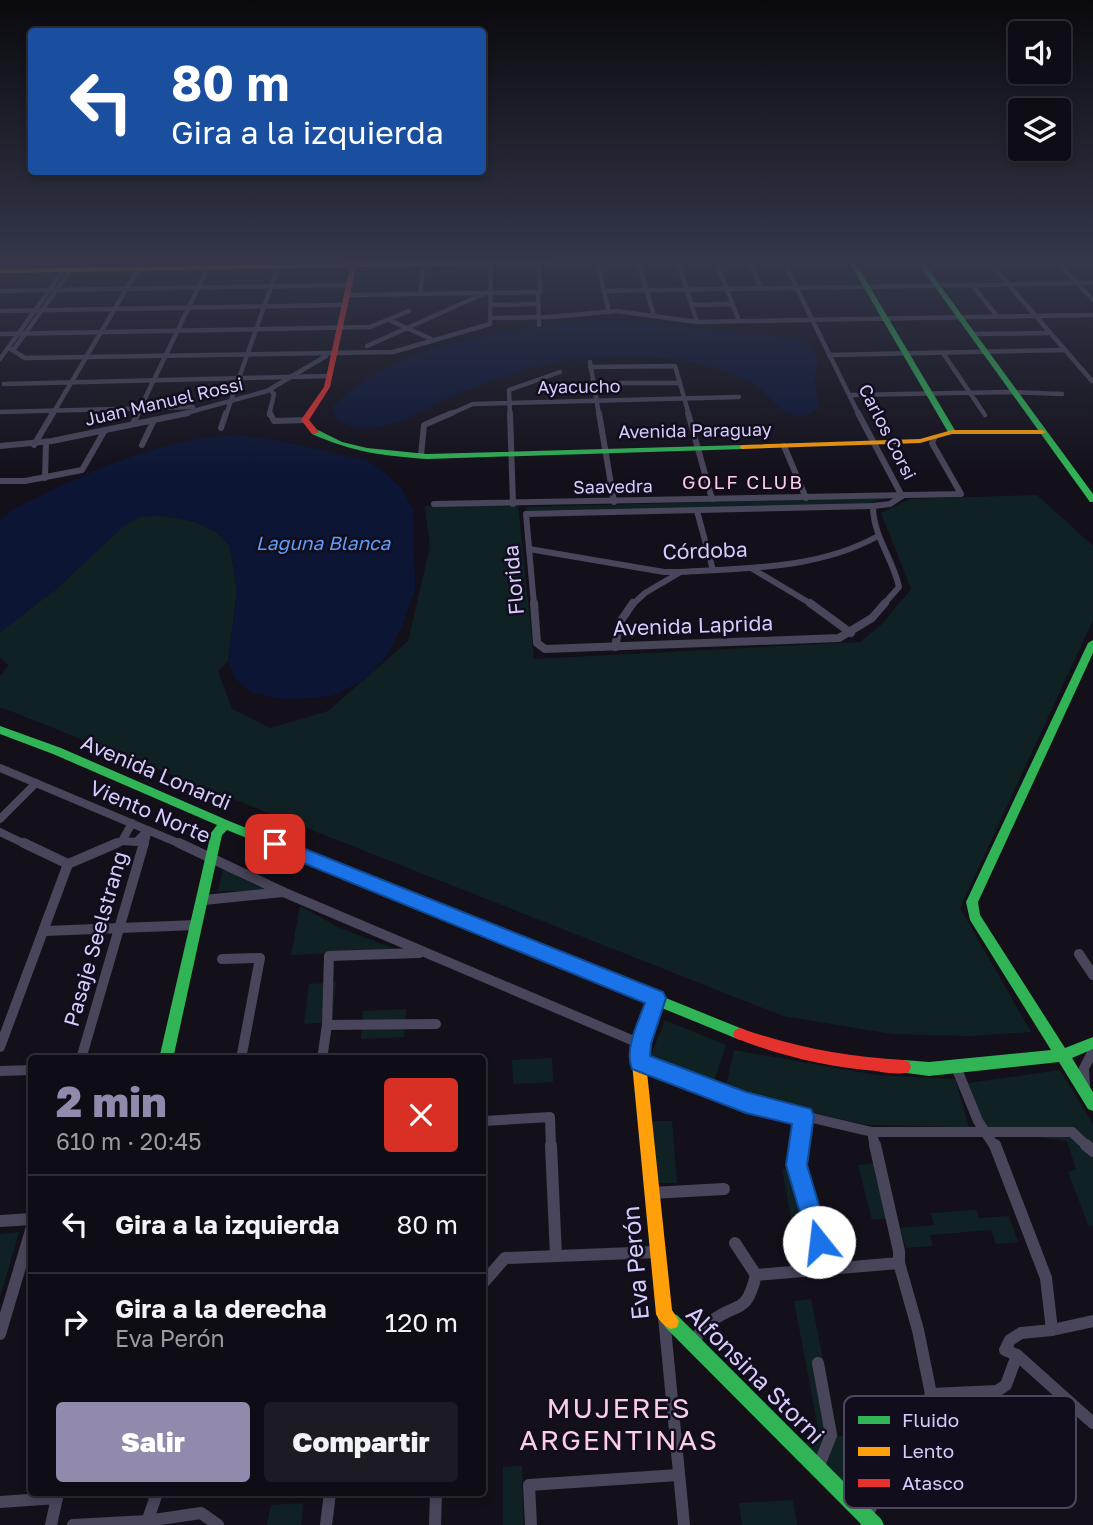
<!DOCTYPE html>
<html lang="es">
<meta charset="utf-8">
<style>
:root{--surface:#0e0c14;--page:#1c1a22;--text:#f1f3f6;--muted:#9b9ba0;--line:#2e2c34;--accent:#928aad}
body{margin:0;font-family:"Golos Text",sans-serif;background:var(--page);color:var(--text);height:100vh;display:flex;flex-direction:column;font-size:26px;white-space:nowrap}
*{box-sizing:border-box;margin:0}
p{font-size:23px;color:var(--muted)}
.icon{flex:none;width:38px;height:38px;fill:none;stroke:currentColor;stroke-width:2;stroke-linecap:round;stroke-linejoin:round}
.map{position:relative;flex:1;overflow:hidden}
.side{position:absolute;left:28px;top:1055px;width:458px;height:441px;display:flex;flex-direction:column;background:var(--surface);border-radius:7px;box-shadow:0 4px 10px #0003,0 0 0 2px var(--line)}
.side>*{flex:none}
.hud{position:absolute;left:28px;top:28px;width:458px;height:147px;border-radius:7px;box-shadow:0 4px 10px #0003,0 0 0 2px var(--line);background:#1a4fa0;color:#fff;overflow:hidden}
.controls{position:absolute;left:1008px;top:21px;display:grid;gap:14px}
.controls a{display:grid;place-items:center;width:63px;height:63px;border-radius:7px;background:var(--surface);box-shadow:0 4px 10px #0003,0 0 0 2px var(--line);font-size:35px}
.pin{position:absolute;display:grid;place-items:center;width:60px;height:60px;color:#fff;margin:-30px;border-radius:14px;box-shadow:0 4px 10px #0006}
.me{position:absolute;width:77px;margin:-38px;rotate:344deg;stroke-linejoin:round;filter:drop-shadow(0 0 5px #0008)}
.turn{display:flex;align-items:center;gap:24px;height:147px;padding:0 28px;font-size:32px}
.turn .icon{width:91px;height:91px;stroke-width:2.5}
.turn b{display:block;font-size:49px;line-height:60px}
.round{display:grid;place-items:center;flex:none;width:74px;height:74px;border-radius:7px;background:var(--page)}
.headline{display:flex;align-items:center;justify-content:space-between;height:119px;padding:0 28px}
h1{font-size:42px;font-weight:800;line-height:52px;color:var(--accent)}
.button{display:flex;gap:14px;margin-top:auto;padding:14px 28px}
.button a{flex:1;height:80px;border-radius:7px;background:var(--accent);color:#fff;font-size:28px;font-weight:800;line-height:80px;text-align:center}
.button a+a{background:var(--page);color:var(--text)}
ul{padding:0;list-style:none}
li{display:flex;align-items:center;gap:21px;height:98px;padding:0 28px;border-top:2px solid var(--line)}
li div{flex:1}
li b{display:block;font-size:26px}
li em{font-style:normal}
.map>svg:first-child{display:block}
</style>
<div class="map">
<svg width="1093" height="1525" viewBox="0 0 1093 1525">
<rect width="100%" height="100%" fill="#13101a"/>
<!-- green -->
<g fill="#102124">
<polygon points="1037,495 1093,546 1093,620 960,908 1031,1032 970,1036 893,1034 783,1016 0,707 0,676 9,665 0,658 0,632 55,590 123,526 139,517 158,515 192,521 215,531 230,546 237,591 228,661 218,671 232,709 270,728 328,711 408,641 430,547 425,506 518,505 534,659 860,642 882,624 911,589 881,513 910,499"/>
<polygon points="889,497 870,503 526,512 525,507"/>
<polygon points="223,869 267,891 218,891"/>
<polygon points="300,906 340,928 398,950 291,955"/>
<polygon points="336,982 332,1022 304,1024 309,984"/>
<polygon points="406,1009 404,1037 361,1039 363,1011"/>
<polygon points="665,1020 726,1045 713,1085 650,1058"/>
<polygon points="734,1050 877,1075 955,1079 969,1127 867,1125 797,1109 726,1086"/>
<polygon points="552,1058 553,1082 513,1084 512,1060"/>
<polygon points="1060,1070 1093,1124 1093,1226 1089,1227 1068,1172 1076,1169 1067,1141 984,1129 968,1083"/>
<polygon points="649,1121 672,1121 677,1183 653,1183"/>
<polygon points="874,1163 890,1218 872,1220 858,1165"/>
<polygon points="793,1168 802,1218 791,1218 782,1169"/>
<polygon points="976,1210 979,1218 1009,1216 1018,1242 996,1244 991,1230 930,1235 933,1246 906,1248 900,1228 934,1225 931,1213"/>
<polygon points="19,1232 0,1297 0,1234"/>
<polygon points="811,1299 838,1436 893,1436 862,1493 854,1497 803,1443 820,1438 794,1301"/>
<polygon points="522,1466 523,1525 503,1525 503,1467"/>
<polygon points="793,1500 797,1525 742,1525 739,1503"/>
<polygon points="303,1503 301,1525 267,1525 271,1505"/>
</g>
<!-- water -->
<g fill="#0c1534">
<path d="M602 319 797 338 807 343 818 360 814 383 820 406C812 416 799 419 787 413 774 406 767 392 755 385 704 357 646 353 589 358 539 362 493 379 446 399 427 407 409 420 388 425 369 431 347 431 334 415L333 406C400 339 513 330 602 319Z"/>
<path d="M238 435 282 441 365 460 381 469 402 489 413 509 415 590 402 627 387 656 365 680 332 696 285 700 251 692 235 679 228 661 237 591 230 546 215 531 192 521 158 515 139 517 123 527 55 590 0 632V520L12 510C78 476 163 436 238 435Z"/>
</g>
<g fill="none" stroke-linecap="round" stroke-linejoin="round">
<!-- street-far4 -->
<g stroke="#49455a" stroke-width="4.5">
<polyline points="597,262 609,312"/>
<polyline points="638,262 654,316"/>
<polyline points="678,262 697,322"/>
<polyline points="716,262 739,321"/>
<polyline points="749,262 761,288"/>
<polyline points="784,262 859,415"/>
<polyline points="989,262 1092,381"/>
<polyline points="1057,262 1093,300"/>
<polyline points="972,285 997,316"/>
<polyline points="0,291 351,285"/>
<polyline points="603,291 1093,283"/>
<polyline points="538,292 539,325"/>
<polyline points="420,294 424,262"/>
<polyline points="349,295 541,292 538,262"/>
<polyline points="491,305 539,304"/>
<polyline points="692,305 732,304"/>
<polyline points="0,311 346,305"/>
<polyline points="492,318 549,317 617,311 697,322 1093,315"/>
<polyline points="389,320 431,339"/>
<polyline points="0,334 370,327 409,311"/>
<polyline points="972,334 1048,333"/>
<polyline points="367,346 483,294"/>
<polyline points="9,348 25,358 393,352 490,324 491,262"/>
<polyline points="14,349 73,267"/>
<polyline points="943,353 985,415"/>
<polyline points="829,355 1063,350"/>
<polyline points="0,359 66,267"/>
<polyline points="590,362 599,415"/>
<polyline points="590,367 675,366 689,415"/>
<polyline points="615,383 679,383"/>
<polyline points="4,384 330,376"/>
<polyline points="852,395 1009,392 1062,394"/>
<polyline points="0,412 193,407"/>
<polyline points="52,415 140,266"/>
<polyline points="137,415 209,265"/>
<polyline points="179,415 267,391 326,356"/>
<polyline points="226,415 279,264"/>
<polyline points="269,415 274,394 270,390"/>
<polyline points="448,415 473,404 739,397"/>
<polyline points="510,415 509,390 560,372"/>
</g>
<!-- street-far3 -->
<g stroke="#49455a" stroke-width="6">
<polyline points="270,413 274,421 305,420"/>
<polyline points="510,413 513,504"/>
<polyline points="599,413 614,502"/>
<polyline points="688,413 712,499"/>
<polyline points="858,413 902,496"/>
<polyline points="133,424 138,413"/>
<polyline points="221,428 226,413"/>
<polyline points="34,445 53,413"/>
<polyline points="142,445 154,420"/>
<polyline points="0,446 52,441 188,413"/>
<polyline points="784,446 806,498"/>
<polyline points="421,455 424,425 452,413"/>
<polyline points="45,478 46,444"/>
<polyline points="0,481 25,481 82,470 105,430"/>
<polyline points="434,504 961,494 932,443 934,438"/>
<path d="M873 506C873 536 893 559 899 587L883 605"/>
<polyline points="873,506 890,504 902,496"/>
<polyline points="697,511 713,570"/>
<path d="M529 549 664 572H681C747 568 819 569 878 536"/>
<polyline points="751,568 813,605"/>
<polyline points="534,605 526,514 873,506"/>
<polyline points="632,605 645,593 679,573"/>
</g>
<!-- street-far2 -->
<g stroke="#49455a" stroke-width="8">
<polyline points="534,603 537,643 545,649 839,638 872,618 885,603"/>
<polyline points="810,603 851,633"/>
<polyline points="615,647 620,622 633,603"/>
<polyline points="0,768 183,845"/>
<polyline points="0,819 36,783"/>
<polyline points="0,832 27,845"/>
<polyline points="122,841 132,823"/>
<polyline points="113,845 122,841 136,842 147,831"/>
<polyline points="144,845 148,830"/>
</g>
<!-- street-far1 -->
<g stroke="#49455a" stroke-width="10">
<polyline points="24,843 68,864"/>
<polyline points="179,843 283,892"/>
<polyline points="68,864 117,843"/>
<polyline points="204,900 283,892 641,1044"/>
<polyline points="45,931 196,925"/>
<polyline points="1079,954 1093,975"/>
<polyline points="222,959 260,958 241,1059"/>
<polyline points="327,1025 436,1024"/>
<polyline points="0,1047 68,864"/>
<polyline points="81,1059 144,843"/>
<polyline points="322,1059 327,1025 329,956 419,953"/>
<polyline points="640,1062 745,1102 872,1132 1072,1132 1088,1147"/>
<polyline points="956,1067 978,1121 995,1147"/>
<polyline points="0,1071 32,1070"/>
<polyline points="1085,1087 1084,1068 1093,1051"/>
<polyline points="483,1121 550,1117 551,1147"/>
<polyline points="872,1132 875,1147"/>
<polyline points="799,1147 804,1116"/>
</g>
<!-- street -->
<g stroke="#49455a" stroke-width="12">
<polyline points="551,1145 556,1256"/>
<polyline points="799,1145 796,1165 826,1267"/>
<polyline points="875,1145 899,1251 899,1263"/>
<polyline points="995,1145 1046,1278 1052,1330"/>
<polyline points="1086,1145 1093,1151"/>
<polyline points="652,1193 724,1189"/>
<polyline points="0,1221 32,1219"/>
<polyline points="735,1243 756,1275"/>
<polyline points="483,1283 505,1258 657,1252"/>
<polyline points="664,1317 684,1525"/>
<polyline points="0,1334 32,1227"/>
<path d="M692 1342C698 1335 705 1327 712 1321 738 1301 746 1316 756 1275L899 1263 918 1330 931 1394"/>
<polyline points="1017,1355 1093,1423"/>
<polyline points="818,1363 831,1435 818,1468"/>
<polyline points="0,1502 57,1498"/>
<polyline points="51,1525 58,1493"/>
<polyline points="73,1525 147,1521 201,1513 218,1525"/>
<polyline points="146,1525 157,1493"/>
<polyline points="326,1525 330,1493"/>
<polyline points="435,1525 436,1493"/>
<polyline points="531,1525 529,1485 678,1475"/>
<polyline points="866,1525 866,1517 931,1394 997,1391 1006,1385 1017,1355 1005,1350 1010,1340 1021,1333 1052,1330 1093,1321"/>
</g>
<!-- fast -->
<g fill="#30b455" fill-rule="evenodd">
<polygon points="849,262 855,262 956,432 955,434 948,432"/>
<polygon points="917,262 923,262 1093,494 1093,502 1090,502"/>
<path d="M312 430H318L342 442 367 448 427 454 743 445 747 447 743 449 427 459C384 456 352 452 312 434Z"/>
<polygon points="1093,640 1093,653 978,902 980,915 1065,1048 1093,1037 1093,1049 1072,1058 1093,1092 1093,1111 1088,1109 1059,1062 929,1076 899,1072 897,1067 899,1062 904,1060 929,1062 1051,1050 970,920 966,902 1088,643"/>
<polygon points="0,726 61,748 229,821 745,1030 747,1034 745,1038 740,1040 227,830 222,835 173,1059 159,1059 211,833 217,825 53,754 0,734"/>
<polygon points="671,1313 677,1315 881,1519 884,1525 862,1525 665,1327 663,1321 665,1315"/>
</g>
<!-- slow -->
<g fill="#ff9f0a" fill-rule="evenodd">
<polygon points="429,262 555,262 552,264 0,273 0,269"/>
<polygon points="952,430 1042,430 1046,432 1042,434 952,434 920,443 743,449 739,447 743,445 920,439"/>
<path d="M656 992 661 994 662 998 645 1053 672 1310 679 1321 677 1327 671 1329C664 1326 659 1321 656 1314L631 1053 650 998 651 994Z"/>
</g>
<!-- jam -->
<g fill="#e5322d" fill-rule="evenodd">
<polygon points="351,262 357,262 330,387 309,420 319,432 315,434 312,434 301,420 324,387"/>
<path d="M740 1028C793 1047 847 1057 904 1060L909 1062 911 1067 909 1072C899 1075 886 1073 876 1071 827 1067 781 1056 735 1038L733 1034 735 1030Z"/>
</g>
</g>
<!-- sky -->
<linearGradient id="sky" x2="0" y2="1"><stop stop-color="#0a090e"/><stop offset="0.55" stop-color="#333749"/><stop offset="1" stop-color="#333749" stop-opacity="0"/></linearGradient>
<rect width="1093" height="476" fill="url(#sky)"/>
<!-- route -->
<path fill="#1a73e8" stroke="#114b97" stroke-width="2" d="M275 837 663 992 666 998 651 1044 650 1056 746 1092 811 1109 814 1116 807 1165 830 1242 827 1250 819 1253 811 1250 786 1165 792 1124 746 1113 632 1069C624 1049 638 1023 645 1003L269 849 267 844 269 839Z"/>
<g text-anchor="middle" stroke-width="5" stroke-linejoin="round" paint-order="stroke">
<!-- far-street labels -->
<g font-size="18" fill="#d7cbfc" stroke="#110d1d">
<text transform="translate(579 387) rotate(-1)" y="6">Ayacucho</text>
<text transform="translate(164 402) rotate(-13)" y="6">Juan Manuel Rossi</text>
<text transform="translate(695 431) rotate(-1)" y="6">Avenida Paraguay</text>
<text transform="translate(887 432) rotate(63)" y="6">Carlos Corsi</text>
<text transform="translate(613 487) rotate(-1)" y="6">Saavedra</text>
</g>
<!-- far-neighbourhood labels -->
<g font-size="19" letter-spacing="2" fill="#fccde5" stroke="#110d1d">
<text x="743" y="489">GOLF CLUB</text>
</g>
<!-- far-water labels -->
<g font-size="19" font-style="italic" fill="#5f9df6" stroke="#110d1d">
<text x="323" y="550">Laguna Blanca</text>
</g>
<!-- street labels -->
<g font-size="21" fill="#d7cbfc" stroke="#110d1d">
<text transform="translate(705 551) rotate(-2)" y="7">Córdoba</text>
<text transform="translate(514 580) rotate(-95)" y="7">Florida</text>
<text transform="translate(693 626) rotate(-2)" y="7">Avenida Laprida</text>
<text transform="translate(156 773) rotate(23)" y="7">Avenida Lonardi</text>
<text transform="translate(150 812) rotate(23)" y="7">Viento Norte</text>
<text transform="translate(96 939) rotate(-74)" y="7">Pasaje Seelstrang</text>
</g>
<!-- near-street labels -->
<g font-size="24" fill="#d7cbfc" stroke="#110d1d">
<text transform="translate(636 1263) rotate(-95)" y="8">Eva Perón</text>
<text transform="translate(755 1375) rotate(45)" y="8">Alfonsina Storni</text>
</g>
<!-- near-neighbourhood labels -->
<g font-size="28" letter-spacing="2" fill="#fccde5" stroke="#110d1d">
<text x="619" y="1418">MUJERES<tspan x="619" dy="32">ARGENTINAS</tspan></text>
</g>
</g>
<!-- legend -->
<rect x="844" y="1396" width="232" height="112" rx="10" fill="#110d1d" stroke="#4c4660" stroke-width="2"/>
<rect x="858" y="1416" width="32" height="8" fill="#30b455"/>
<rect x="858" y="1447" width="32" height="9" fill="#ff9f0a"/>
<rect x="858" y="1479" width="32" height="8" fill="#e5322d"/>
<g font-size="19" fill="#d7cbfc">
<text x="902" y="1427">Fluido</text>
<text x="902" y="1458">Lento</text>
<text x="902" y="1490">Atasco</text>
</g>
</svg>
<div class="controls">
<a><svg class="icon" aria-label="sound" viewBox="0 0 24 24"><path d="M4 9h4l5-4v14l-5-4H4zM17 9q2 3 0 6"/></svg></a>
<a><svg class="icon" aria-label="layers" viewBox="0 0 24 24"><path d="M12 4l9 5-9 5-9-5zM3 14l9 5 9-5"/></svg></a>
</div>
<div class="pin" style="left:275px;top:844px;background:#d93025"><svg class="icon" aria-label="arrive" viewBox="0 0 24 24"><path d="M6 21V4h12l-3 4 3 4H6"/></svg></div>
<svg class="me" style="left:819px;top:1242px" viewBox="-20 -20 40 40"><circle r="19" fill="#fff"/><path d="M0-13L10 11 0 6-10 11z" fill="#1a73e8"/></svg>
<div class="hud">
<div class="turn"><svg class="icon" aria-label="left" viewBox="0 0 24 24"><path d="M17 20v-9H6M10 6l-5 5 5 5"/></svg><div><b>80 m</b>Gira a la izquierda</div></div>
</div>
<section class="side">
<div class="headline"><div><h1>2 min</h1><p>610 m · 20:45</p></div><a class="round" style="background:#d93025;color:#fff"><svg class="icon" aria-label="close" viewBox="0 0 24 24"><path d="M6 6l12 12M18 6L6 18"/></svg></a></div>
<ul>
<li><svg class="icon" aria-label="left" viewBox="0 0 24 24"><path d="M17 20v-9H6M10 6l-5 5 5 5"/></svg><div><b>Gira a la izquierda</b></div><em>80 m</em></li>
<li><svg class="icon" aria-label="right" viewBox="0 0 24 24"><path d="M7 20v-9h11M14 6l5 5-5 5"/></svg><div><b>Gira a la derecha</b><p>Eva Perón</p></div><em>120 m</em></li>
</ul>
<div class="button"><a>Salir</a><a>Compartir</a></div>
</section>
</div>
